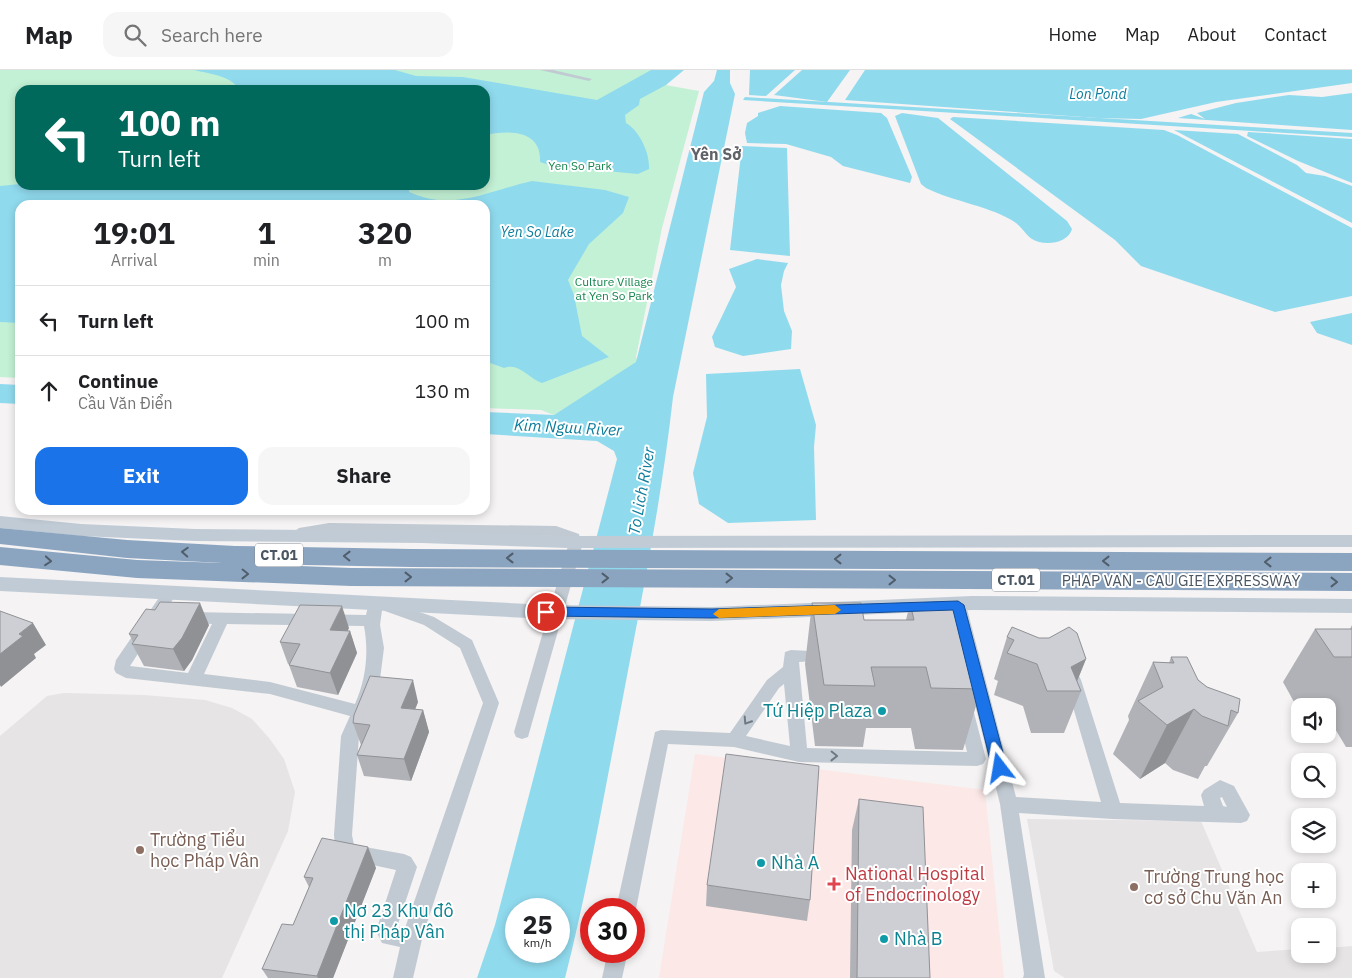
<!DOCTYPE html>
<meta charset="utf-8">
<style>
:root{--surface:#fff;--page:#f6f6f6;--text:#202124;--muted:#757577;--line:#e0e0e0;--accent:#1a73e8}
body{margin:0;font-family:"IBM Plex Sans",sans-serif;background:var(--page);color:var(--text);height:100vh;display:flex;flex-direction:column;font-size:19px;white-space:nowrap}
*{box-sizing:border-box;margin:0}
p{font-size:16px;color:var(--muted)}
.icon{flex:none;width:28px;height:28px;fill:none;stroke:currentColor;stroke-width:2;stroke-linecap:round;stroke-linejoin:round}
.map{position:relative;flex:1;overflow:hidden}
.details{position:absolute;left:15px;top:130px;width:475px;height:315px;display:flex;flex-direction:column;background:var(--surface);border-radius:15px;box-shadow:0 2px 8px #0003}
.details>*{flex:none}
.top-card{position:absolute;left:15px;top:15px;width:475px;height:105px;border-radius:15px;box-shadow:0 2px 8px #0003;background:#00695c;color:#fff;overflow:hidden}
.buttons{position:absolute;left:1291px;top:628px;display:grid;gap:10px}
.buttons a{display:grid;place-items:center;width:45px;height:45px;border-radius:10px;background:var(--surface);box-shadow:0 2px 8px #0003;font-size:25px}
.speed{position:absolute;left:505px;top:828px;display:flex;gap:10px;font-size:25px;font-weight:700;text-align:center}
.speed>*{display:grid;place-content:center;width:65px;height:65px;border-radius:50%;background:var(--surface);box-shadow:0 2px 8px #0003;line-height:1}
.speed small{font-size:12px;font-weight:400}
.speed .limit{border:8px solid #d22;background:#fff;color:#111}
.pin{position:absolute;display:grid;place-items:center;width:42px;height:42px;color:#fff;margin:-21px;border:2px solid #fff;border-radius:50%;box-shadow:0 1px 5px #0007}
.me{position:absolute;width:55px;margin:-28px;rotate:346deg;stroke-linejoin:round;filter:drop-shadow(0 0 4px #0008)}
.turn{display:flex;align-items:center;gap:18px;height:105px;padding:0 20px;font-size:22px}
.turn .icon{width:65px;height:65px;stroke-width:2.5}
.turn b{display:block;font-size:35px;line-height:42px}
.eta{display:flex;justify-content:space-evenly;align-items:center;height:85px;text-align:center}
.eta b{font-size:30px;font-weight:700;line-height:35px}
.button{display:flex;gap:10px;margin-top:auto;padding:10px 20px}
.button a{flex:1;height:58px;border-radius:15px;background:var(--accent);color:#fff;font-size:20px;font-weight:700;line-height:58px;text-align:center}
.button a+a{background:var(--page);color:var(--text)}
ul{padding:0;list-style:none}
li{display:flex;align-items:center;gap:15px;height:70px;padding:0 20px;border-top:1px solid var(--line)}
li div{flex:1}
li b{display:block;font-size:19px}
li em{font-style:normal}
header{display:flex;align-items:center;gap:30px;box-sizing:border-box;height:70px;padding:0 25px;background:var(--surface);border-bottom:1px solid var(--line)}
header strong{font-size:24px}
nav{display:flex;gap:28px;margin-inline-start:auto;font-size:18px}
.search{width:350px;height:45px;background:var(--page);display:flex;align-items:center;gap:12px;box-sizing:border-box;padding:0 18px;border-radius:15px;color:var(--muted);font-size:19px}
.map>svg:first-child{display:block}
</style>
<header>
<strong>Map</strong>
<div class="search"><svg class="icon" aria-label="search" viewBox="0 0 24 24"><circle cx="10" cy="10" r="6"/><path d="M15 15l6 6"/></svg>Search here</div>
<nav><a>Home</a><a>Map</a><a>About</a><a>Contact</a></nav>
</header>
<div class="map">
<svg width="1352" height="908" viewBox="0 0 1352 908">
<rect width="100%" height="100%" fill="#f5f3f3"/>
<!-- education -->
<g fill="#e6e4e5">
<polygon points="64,623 144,625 205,630 232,638 252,649 269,668 284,689 295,722 288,761 222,908 0,908 0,666 47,626"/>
<polygon points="1027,749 1201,751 1257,882 1300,879 1300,884 1328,884 1328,878 1352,876 1352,908 1065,908 1054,901"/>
</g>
<!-- medical -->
<polygon fill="#fce8e6" points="695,684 985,720 1004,908 659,908"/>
<!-- green -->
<path fill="#c3f1d5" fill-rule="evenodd" d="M0 0H653L637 10 699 21 662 158 636 287 638 292 554 345 541 340 485 338V135H20V308L0 307ZM20 20H485V115H20Z"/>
<!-- water -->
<g fill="#90daee" fill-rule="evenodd">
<path d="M194 0H395L416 6 463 7 597 30 651 0H684L666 15 640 29 639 35 625 45 626 53C639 60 650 83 649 99L638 104 552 96 540 92C542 60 509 60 485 65V20H240C230 5 210 4 194 0Z"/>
<path d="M717 0H730V13L735 24 673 327C661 435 639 542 619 648 602 735 587 822 565 908H477L495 855 617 389 614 381 597 371 485 364V342L554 345 636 292 704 22 714 11ZM516 839H559V881H516Z"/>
<polygon points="750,0 795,0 766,26 749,25"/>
<polygon points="802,0 850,0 827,32 774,25"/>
<polygon points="865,0 1352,0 1352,13 1216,32 1141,49 1098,48 845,30"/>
<polygon points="1352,23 1352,60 1178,48 1191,44 1205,49 1197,43 1236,33 1289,25 1322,27"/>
<polygon points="780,36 881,43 887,48 912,107 910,113 843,96 831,87 786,74 747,73 745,63 747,53 758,46 758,43"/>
<path d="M902 43 938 48 1067 151 1072 159C1068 172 1051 175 1039 172 1027 169 1025 160 1016 153 994 137 951 131 926 118L921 114 895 46Z"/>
<polygon points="953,47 1164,60 1177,65 1352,158 1352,226 1275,242 1141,196 1115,170 950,49"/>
<polygon points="1174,60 1238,64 1297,95 1306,103 1325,106 1352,116 1352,153"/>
<polygon points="1248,62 1352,69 1352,113 1298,91 1247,66"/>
<polygon points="742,76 787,78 790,186 730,180"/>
<path d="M532 111 605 120 629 127 623 143 589 174 568 210 574 225 582 266 609 287 542 313C529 309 519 292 504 298L485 291V135H20V253L0 252V116L20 114 410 115 409 122C453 142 488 121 532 111Z"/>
<polygon points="757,189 788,193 784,201 781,215 784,241 792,261 791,279 743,286 715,277 712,267 736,217 729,199"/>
<polygon points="1352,243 1352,275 1317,263 1310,252"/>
<polygon points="800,299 816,355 814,377 816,450 728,453 699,434 693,403 707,347 706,304"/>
<polygon points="0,314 20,315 20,334 0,333"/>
</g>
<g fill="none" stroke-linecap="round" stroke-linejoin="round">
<!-- canal -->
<polygon fill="#90daee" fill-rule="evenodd" points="745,27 1352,63 1352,67 743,30"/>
<!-- street -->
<g fill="#c1cad2" fill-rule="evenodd">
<polygon points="540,0 553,0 592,9 589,11"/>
<polygon points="329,453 556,456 579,464 582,476 528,667 522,669 516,667 514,662 568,476 567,469 556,466 357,463 329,463 299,468 292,463 299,458"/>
<path d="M170 518 175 519 177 523 130 596 188 603 212 554 184 552 181 548 184 544 189 542 366 545 370 528 375 527 434 547 472 570 499 633 423 865 413 908H393L400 877 382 873 376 861 396 800 349 790C336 786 335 777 334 765L341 666 350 646 270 624 126 608 116 603 114 599 116 590 165 519ZM382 540 424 555 460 578 483 633 405 858 397 857 417 797 411 787 404 784 354 775 352 765 359 666 379 617 384 578 380 555ZM227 554 364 556C369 583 366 609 355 634L270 612 204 604Z"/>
<path d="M958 530 963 531 966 535 1016 727 1101 732 1065 610 1067 606 1073 604 1079 606 1081 610 1120 733 1204 736 1201 725 1204 720 1220 710 1234 716 1250 745 1247 751 1241 753 1113 749 1019 743 1045 908H1023L1024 904 1000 734 950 535 953 531ZM1222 727 1227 737 1223 736 1220 728Z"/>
<path d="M791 580 829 582 831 586 829 590 799 592 807 678 967 682 957 639 959 634 965 632 971 634 973 639 986 689 983 694 977 696 799 692 734 677 668 674 636 839 634 844V839H616L655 662 661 660 730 663 767 610 783 597 785 582ZM784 614 790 676 746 666 779 618Z"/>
<polygon points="608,881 628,881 622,908 602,908"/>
</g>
<!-- secondary -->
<g fill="#c1cbd6" fill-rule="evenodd">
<polygon points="0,446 81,454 195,459 422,461 568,466 1352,465 1352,477 568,478 422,473 195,471 81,466 0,458"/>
<polygon points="0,507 547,535 712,537 972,526 1352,529 1352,543 972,540 712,551 547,549 0,521"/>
</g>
<!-- highway -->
<polygon fill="#8ba5c1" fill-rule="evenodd" points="0,458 127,470 235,476 411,479 1352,483 1352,501 411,497 248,494 351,498 1352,503 1352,521 351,516 137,508 0,495 0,477 137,490 222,493 127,488 0,474"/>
</g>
<!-- wall -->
<g fill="#b0b2b7">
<polygon points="812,533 864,550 906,550 910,533 981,619 963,680 915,679 911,658 866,658 863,677 815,676 805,594"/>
<polygon points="209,555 192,590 184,601 144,596 132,574 133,572 129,564"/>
<polygon points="1352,555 1352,677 1346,677 1328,647 1328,636 1300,636 1300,641 1299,641 1283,612 1315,559 1350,559"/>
<polygon points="349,558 347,561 350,561 357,583 338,625 297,617 289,595 289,594 288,594 280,572"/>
<polygon points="1007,567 1086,589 1077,611 1081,621 1064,663 1031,663 1023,636 994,625 998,611 994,609"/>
<polygon points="1171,587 1238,643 1207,696 1205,696 1198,709 1173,700 1165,693 1140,709 1113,684 1129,650 1128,646 1153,592 1169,593"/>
<polygon points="418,632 415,639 423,640 429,662 411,711 364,706 357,685 361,675 353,653"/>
<polygon points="859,729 930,908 850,908 852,760"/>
<polygon points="376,798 333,908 268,908 262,899 293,855 309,817 304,807"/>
<polygon points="707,815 810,830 807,851 706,836"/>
</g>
<!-- shaded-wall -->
<g fill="#909195">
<polygon points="200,533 209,555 192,590 184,601 173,579"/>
<polygon points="342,536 349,558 337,582 330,560"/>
<polygon points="33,553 46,575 34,584 36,588 1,617 0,615 0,584 19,564"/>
<polygon points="350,561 357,583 338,625 330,603"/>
<polygon points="1086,589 1073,621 1071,597"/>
<polygon points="413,610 418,632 407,660 401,638"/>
<polygon points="1194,639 1165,693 1140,709 1167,655"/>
<polygon points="423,640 429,662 411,711 404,689"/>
<polygon points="368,777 376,798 333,908 318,908 317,906"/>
</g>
<!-- building -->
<g fill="#cdcfd5" stroke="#909195">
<polygon points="160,532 200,533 182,568 173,579 132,574 138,565 129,564 146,539 155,540"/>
<polygon points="812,533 861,533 864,550 914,550 910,533 957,534 981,619 931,618 926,597 871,597 875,616 824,615"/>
<polygon points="300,535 342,536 330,560 350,561 330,603 289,595 300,574 280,572"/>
<polygon points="0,541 33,553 19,564 23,566 0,584"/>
<polygon points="1012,557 1039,568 1049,568 1069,557 1077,563 1086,589 1071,597 1081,621 1047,621 1037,594 1007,583 1014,570 1007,567"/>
<polygon points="1315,559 1352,559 1352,587 1334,587"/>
<polygon points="1171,587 1187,587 1198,610 1207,617 1240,629 1238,643 1231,640 1228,656 1202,646 1194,639 1167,655 1138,631 1163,617 1153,592 1174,593"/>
<polygon points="370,606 413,610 401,638 423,640 404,689 357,685 370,655 353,653 354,645"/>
<polygon points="726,684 819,696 810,830 707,815"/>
<polygon points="859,729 923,737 930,908 857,908"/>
<polygon points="322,768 368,777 317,906 262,899 282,854 293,855 313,808 304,807"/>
</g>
<!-- one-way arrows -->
<defs><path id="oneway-chevron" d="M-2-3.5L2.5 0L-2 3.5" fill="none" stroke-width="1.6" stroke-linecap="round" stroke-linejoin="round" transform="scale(1.25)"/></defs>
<g stroke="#505e6b">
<use href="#oneway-chevron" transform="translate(185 482) rotate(-177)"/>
<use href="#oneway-chevron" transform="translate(347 486) rotate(-179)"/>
<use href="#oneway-chevron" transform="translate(510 488) rotate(-180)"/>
<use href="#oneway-chevron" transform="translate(838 489) rotate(-180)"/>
<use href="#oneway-chevron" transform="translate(48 491) rotate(5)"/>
<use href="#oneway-chevron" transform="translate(1106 491) rotate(-180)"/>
<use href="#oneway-chevron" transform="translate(1268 492) rotate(-180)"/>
<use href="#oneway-chevron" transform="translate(245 504) rotate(1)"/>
<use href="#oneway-chevron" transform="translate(408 507)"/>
<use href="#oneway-chevron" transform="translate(605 508)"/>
<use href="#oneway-chevron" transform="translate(729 508)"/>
<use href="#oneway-chevron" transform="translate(892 510)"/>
<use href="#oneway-chevron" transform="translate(1334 512)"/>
</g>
<g stroke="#6e7983">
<use href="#oneway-chevron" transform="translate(747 651) rotate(123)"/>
<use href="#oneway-chevron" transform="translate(834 686) rotate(1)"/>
</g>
<!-- route -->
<polygon fill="#1a73e8" stroke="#114b97" points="958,531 964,535 1007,698 1005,702 1000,704 995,702 992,698 953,540 712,548 546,546 540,542 546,537 712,539"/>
<!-- slow -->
<polygon fill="#f59e0b" points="835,535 841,540 835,544 719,548 713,544 719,539"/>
<!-- markers -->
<g fill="#0f9aa8" stroke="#fff" stroke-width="2">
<circle cx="882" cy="641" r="5"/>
<circle cx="761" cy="793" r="5"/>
<circle cx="334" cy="851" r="5"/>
<circle cx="884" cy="869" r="5"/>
</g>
<g fill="#8d6e63" stroke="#fff" stroke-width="2">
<circle cx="140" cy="780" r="5"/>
<circle cx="1134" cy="817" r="5"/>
</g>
<path fill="#e0444e" stroke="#fff" stroke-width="2" d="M831.5 806.5h5v5h5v5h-5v5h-5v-5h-5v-5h5z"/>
<g text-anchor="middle" stroke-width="4" stroke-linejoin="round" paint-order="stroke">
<!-- far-park labels -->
<g font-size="12" fill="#17864f" stroke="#fff">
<text x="580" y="100">Yen So Park</text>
<text x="614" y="216">Culture Village<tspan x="614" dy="14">at Yen So Park</tspan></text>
</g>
<!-- far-water labels -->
<g font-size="14" font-style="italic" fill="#0c7c9b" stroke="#fff">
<text x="1098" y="29">Lon Pond</text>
<text x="537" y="167">Yen So Lake</text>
</g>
<!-- shield labels -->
<g fill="#fff" stroke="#808990" stroke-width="1">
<rect x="255" y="473.5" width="48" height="23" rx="4"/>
<rect x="992" y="498.5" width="48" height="23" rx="4"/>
</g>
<g font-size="14" font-weight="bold" fill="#4a5661">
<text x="279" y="490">CT.01</text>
<text x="1016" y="515">CT.01</text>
</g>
<!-- street labels -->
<g font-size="15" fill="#4a5661" stroke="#fff">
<text x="1181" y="516">PHAP VAN - CAU GIE EXPRESSWAY</text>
</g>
<!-- far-district labels -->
<g font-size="16" font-weight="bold" fill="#5f6368" stroke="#fff">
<text x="716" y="90">Yên Sở</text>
</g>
<!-- water labels -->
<g font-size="16" font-style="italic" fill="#0c7c9b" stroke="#fff">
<text transform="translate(568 357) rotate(3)" y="6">Kim Nguu River</text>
<text transform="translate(641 421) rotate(-80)" y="6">To Lich River</text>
</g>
<!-- near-culture labels -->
<g font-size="18" fill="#0d838f" stroke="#fff" text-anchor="start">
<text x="872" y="647" text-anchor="end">Tứ Hiệp Plaza</text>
<text x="771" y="799">Nhà A</text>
<text x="344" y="847">Nơ 23 Khu đô<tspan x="344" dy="21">thị Pháp Vân</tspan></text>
<text x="894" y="875">Nhà B</text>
</g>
<!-- near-education labels -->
<g font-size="18" fill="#785e54" stroke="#fff" text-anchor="start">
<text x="150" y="776">Trường Tiểu<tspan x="150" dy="21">học Pháp Vân</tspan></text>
<text x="1144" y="813">Trường Trung học<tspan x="1144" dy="21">cơ sở Chu Văn An</tspan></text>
</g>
<!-- near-health labels -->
<g font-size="18" fill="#be3a42" stroke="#fff" text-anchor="start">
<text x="845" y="810">National Hospital<tspan x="845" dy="21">of Endocrinology</tspan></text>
</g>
</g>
</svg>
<div class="buttons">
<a><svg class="icon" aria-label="sound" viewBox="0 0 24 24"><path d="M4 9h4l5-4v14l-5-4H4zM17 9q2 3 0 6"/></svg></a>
<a><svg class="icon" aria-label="search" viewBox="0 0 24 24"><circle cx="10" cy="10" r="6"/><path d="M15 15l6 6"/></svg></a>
<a><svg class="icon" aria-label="layers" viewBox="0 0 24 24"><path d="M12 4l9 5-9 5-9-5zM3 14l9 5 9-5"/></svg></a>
<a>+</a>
<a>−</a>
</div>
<div class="speed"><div>25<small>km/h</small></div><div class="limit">30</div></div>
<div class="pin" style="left:546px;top:542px;background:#d93025"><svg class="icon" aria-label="arrive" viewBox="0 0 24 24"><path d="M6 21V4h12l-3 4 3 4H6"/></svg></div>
<svg class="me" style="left:1000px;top:698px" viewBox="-20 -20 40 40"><path d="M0-17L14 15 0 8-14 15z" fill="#1a73e8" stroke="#fff" stroke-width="4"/></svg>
<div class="top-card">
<div class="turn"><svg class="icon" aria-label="left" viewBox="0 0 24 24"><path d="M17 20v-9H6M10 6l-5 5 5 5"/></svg><div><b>100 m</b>Turn left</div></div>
</div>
<section class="details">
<div class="eta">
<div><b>19:01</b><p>Arrival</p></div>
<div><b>1</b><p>min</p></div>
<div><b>320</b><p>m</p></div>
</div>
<ul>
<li><svg class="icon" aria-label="left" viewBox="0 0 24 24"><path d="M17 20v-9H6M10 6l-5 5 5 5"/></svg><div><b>Turn left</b></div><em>100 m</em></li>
<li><svg class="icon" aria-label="ahead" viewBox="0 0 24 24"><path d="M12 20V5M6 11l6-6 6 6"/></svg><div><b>Continue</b><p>Cầu Văn Điển</p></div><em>130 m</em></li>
</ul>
<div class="button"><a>Exit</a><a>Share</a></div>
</section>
</div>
